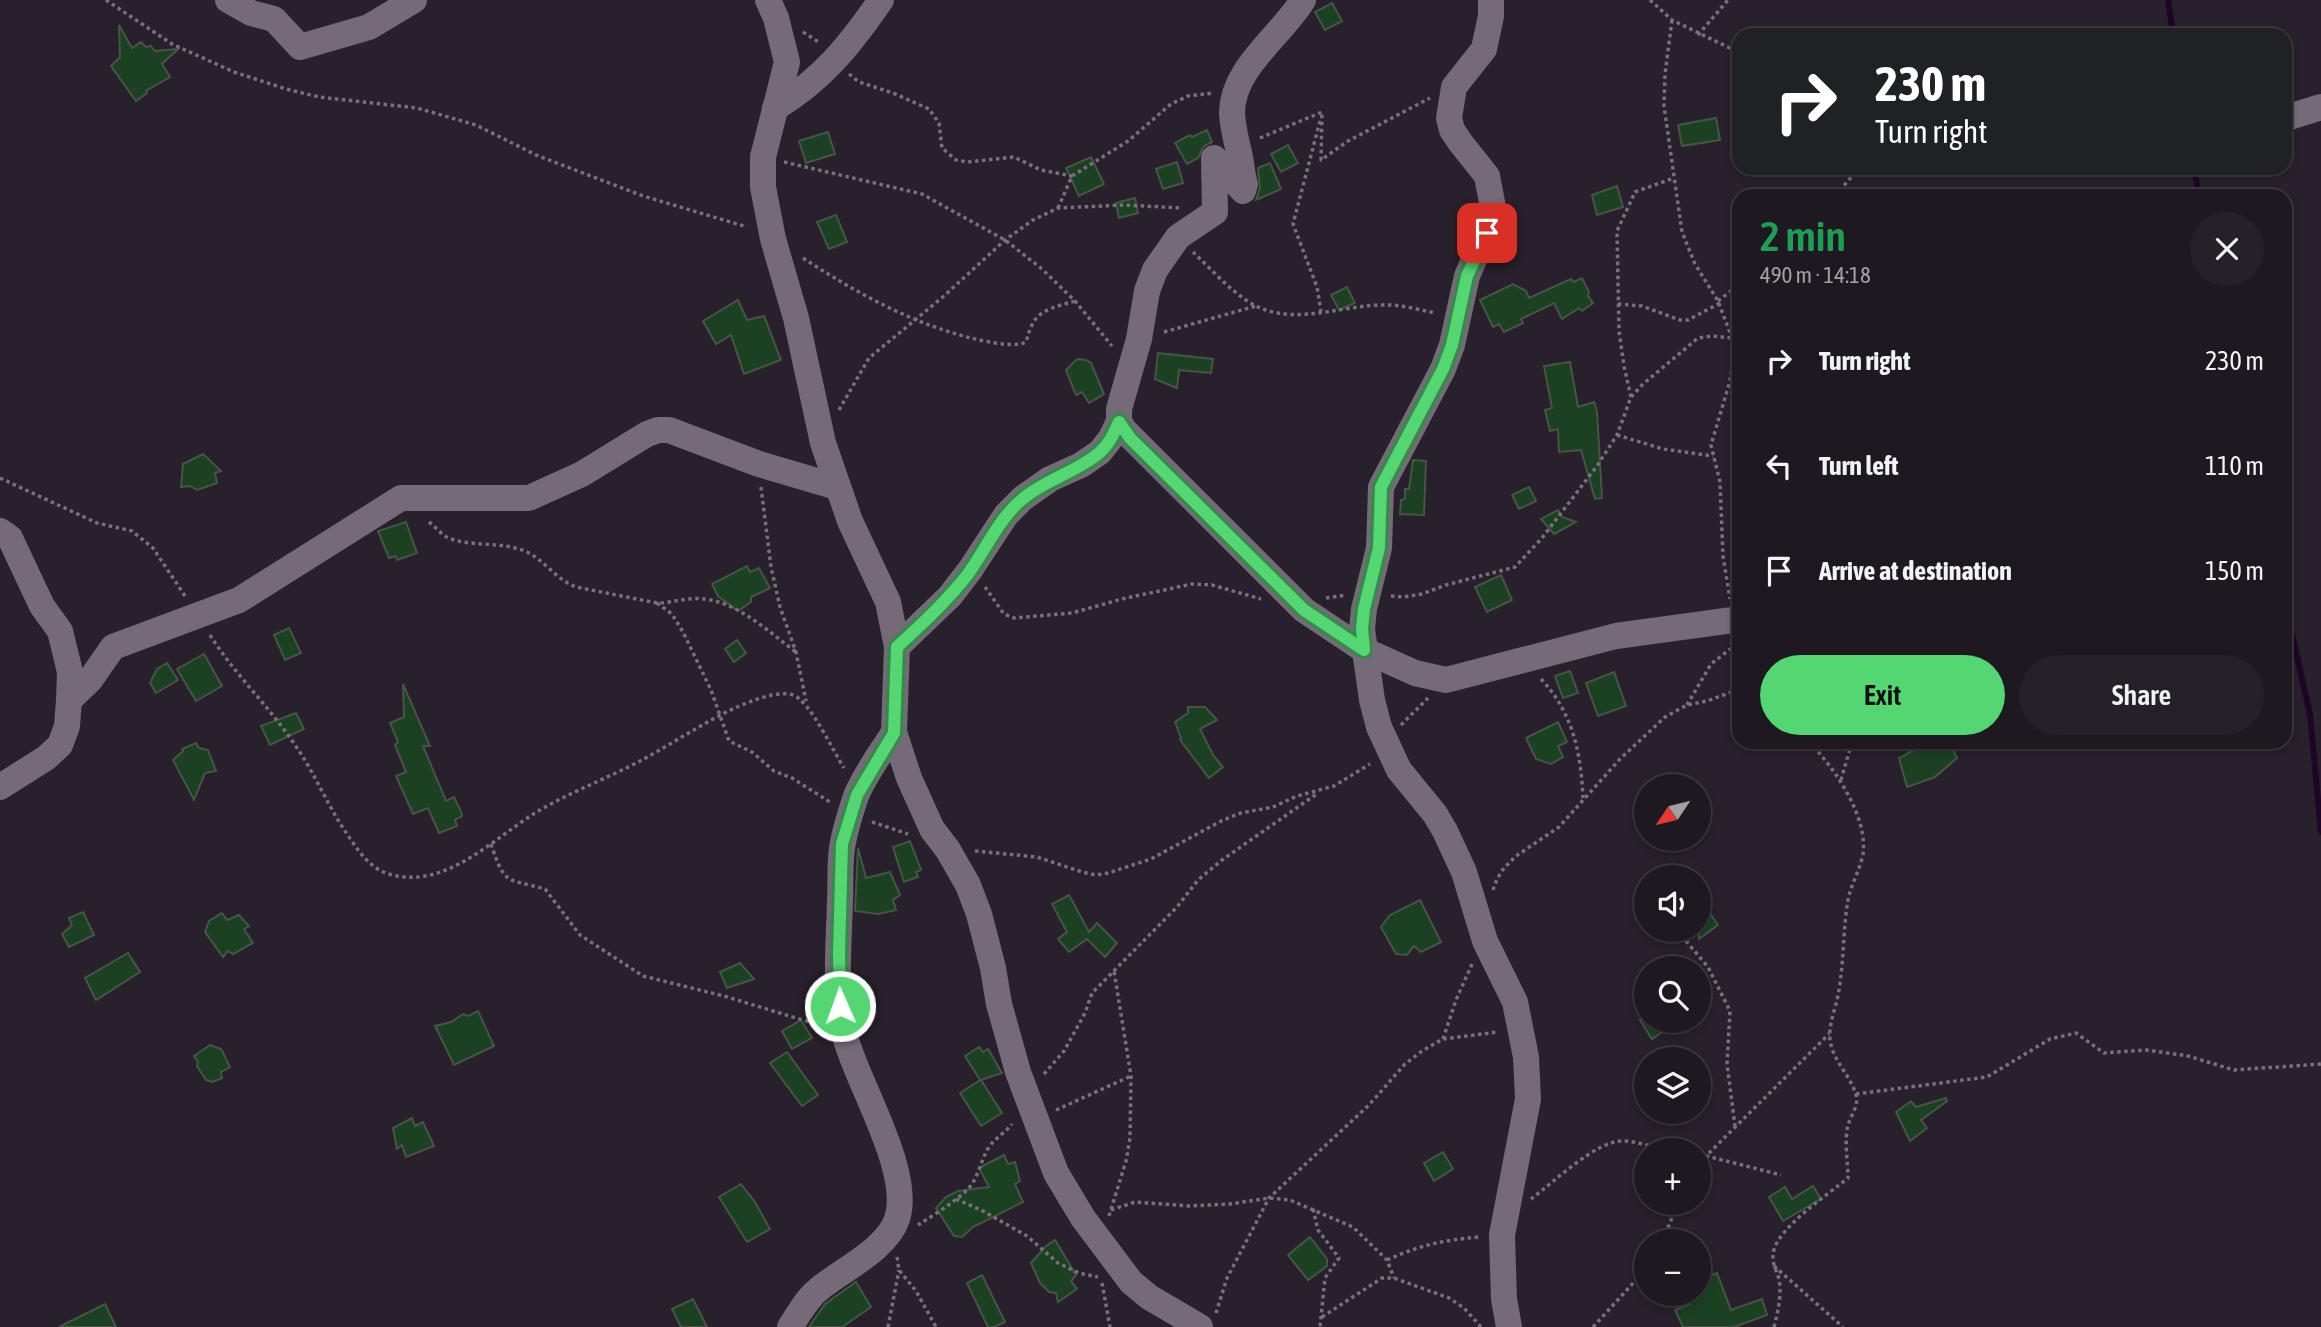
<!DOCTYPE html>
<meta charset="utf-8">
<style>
:root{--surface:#1e1820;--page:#262129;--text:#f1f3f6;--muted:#a1a0a5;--line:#3c373e;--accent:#54d672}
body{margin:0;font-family:"Asap Condensed",sans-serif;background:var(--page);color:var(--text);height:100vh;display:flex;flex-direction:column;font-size:26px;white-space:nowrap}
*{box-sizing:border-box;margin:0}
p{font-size:23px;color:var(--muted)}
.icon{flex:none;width:38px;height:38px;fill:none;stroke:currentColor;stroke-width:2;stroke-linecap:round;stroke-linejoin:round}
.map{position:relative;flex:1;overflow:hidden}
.drawer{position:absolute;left:1732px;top:189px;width:560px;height:560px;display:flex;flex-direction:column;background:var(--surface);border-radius:21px;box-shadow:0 4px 10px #0003,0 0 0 2px var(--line)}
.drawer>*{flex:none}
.top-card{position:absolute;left:1732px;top:28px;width:560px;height:147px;border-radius:21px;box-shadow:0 4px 10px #0003,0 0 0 2px var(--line);background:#202124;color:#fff;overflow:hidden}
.needle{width:46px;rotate:235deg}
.fabs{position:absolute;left:1634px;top:774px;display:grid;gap:14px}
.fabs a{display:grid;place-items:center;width:77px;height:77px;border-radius:50%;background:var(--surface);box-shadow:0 4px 10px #0003,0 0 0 2px var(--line);font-size:35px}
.pin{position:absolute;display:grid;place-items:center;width:60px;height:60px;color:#fff;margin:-30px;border-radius:14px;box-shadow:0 4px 10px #0006}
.me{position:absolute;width:77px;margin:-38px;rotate:358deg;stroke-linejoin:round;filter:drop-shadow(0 0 5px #0008)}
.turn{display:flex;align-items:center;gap:24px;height:147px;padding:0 28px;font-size:32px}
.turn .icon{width:91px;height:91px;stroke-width:2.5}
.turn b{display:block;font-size:49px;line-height:60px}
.round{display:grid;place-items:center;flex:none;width:74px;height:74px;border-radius:37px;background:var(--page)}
.headline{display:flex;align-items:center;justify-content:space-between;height:119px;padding:0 28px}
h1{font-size:42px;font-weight:600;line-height:52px;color:#1e9e55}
.button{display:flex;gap:14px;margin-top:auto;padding:14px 28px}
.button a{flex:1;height:80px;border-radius:42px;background:var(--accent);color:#111;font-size:28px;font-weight:600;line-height:80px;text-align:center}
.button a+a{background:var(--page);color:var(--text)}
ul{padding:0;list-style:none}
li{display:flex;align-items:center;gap:21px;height:105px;padding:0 28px}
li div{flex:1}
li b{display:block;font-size:26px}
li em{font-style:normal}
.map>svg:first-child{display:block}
</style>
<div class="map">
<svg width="2321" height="1327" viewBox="0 0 2321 1327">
<rect width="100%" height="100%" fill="#28202b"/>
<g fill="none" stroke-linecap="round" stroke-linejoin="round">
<!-- stream -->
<g stroke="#1d0625" stroke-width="6">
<polyline points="2168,0 2173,35"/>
<polyline points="2194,168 2199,196"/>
<polyline points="2286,608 2310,714 2321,832"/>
</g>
</g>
<!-- building -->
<g fill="#1b4022" stroke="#475448" stroke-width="2">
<polygon points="1332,3 1342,21 1325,30 1315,12"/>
<polygon points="119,25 132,48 141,42 146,47 151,46 155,51 178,49 162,64 170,77 146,91 147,93 136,101 111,66 120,57"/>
<polygon points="1716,118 1720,140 1682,146 1678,125"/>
<polygon points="1207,130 1212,142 1204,146 1198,158 1187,164 1175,143 1190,135 1192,137"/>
<polygon points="828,132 835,154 806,163 799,141"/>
<polygon points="1288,145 1298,163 1281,172 1271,154"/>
<polygon points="1091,157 1104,184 1079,196 1066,168"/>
<polygon points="1177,162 1183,183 1163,189 1156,169"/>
<polygon points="1270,163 1281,189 1256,200 1260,188 1258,168"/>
<polygon points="1617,186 1623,207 1597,215 1592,195"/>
<polygon points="1135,198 1138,213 1119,218 1116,203"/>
<polygon points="836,215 847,242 829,249 817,222"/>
<polygon points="1582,278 1589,292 1588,296 1593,303 1582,311 1579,308 1562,319 1554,303 1521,319 1523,323 1504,332 1499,324 1493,327 1480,300 1513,284 1526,291 1529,298 1571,279 1574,282"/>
<polygon points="1347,287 1355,303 1339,310 1331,295"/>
<polygon points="738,300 747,320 764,316 781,360 744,374 731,335 716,344 703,321"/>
<polygon points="1158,353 1213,359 1211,373 1179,370 1177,388 1155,379"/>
<polygon points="1077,359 1086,360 1091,363 1104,394 1089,403 1082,392 1076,395 1066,370"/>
<polygon points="1570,362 1578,407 1594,402 1597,412 1602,498 1595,499 1581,450 1559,452 1558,429 1550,431 1545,410 1552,408 1544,366"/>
<polygon points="203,454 221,471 215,473 217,483 197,490 190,486 181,487 183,464"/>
<polygon points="1413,460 1426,461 1424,515 1400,514 1401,500 1405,499 1405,489 1409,489"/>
<polygon points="1529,487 1536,501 1519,509 1512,495"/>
<polygon points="1558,510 1562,517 1576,522 1554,534 1541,519"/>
<polygon points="406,522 417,553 397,560 396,556 389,558 378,531"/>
<polygon points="747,566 750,572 759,568 770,588 751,597 751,602 738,611 718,596 712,584"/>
<polygon points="1501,575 1512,600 1487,612 1475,587"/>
<polygon points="289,628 301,653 285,660 274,635"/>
<polygon points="737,640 746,653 734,662 725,649"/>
<polygon points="204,654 222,686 196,701 177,669"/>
<polygon points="167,663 178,680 156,693 150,683 157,669"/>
<polygon points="1570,671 1578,693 1563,698 1555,676"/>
<polygon points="1614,672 1626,706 1598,716 1586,683"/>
<polygon points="403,684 430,746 423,746 446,801 454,797 462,814 462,816 455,820 457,826 439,833 428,808 413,814 396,776 406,772 395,745 398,742 390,723 404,717"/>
<polygon points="1188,707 1205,707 1217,720 1200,729 1213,755 1223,767 1209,778 1180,740 1181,738 1175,722 1188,713"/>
<polygon points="296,713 304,729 270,745 261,726"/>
<polygon points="1558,722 1567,742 1558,746 1563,757 1551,764 1536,759 1526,738"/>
<polygon points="1929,742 1949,742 1957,758 1935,777 1907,787 1899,758"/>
<polygon points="196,743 199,748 208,750 216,771 205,773 194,800 173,760 183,751 182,749"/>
<polygon points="910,841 921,870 916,872 918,877 904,882 893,847"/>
<polygon points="858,848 866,878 890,872 900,895 893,900 896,910 878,914 855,911"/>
<polygon points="1069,895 1089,932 1097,923 1117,943 1105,957 1087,939 1069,952 1058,939 1067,932 1052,904"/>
<polygon points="1699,898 1718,925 1699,939"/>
<polygon points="1420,900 1441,942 1421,952 1414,946 1407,955 1396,954 1381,927 1390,915"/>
<polygon points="83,912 94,935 69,947 62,934 72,925 69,918"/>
<polygon points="222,913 227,920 239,915 249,926 244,929 253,943 233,954 228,951 223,957 205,932 209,921"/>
<polygon points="128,953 140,972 96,1000 85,978"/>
<polygon points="740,963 754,979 727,988 720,972"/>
<polygon points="478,1011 494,1046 454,1065 435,1026 451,1022 463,1014 468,1016"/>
<polygon points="801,1020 812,1038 792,1049 782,1031"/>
<polygon points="1640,1020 1680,1020 1652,1039"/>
<polygon points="210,1045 221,1049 230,1067 221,1072 222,1078 212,1082 206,1080 197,1066 198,1062 194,1056"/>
<polygon points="979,1047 983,1052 988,1049 1002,1073 981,1080 1002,1113 981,1126 960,1093 980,1080 965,1056"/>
<polygon points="787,1052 818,1095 802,1106 770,1063"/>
<polygon points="1946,1098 1947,1101 1921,1120 1927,1128 1910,1141 1896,1112 1911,1101 1916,1107"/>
<polygon points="412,1118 415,1126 423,1122 434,1146 406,1157 402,1145 397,1149 393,1128"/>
<polygon points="1443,1152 1453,1169 1434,1181 1424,1163"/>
<polygon points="1004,1155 1008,1164 1015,1162 1020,1181 1015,1184 1023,1202 973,1227 962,1237 954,1236 936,1208 946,1197 958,1191 989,1187 979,1168"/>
<polygon points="741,1184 755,1202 770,1229 747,1242 719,1197"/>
<polygon points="1813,1186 1821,1199 1783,1221 1769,1197 1785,1187 1792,1199"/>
<polygon points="1310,1237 1327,1259 1327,1266 1308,1280 1288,1255"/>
<polygon points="1055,1240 1076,1275 1071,1281 1077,1289 1058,1302 1056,1293 1049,1292 1040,1283 1031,1263 1045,1247"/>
<polygon points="1717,1273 1731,1310 1762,1299 1767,1315 1734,1327 1683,1327 1675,1310 1690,1304 1686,1293 1699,1293 1699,1280"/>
<polygon points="982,1275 1005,1322 994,1327 988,1327 967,1283"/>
<polygon points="856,1282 871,1307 842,1327 809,1327 825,1304"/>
<polygon points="693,1299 707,1327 681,1327 672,1309"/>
<polygon points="105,1304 116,1327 59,1327"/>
</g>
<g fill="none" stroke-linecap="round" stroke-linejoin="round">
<!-- path -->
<g stroke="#78707a" stroke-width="3.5" stroke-dasharray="3.5 3.5" stroke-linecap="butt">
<polyline points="106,0 172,44 234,72 286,89 319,97 417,108 476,125 536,155 643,196 747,227"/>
<polyline points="1650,0 1672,20 1740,53"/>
<polyline points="1672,20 1665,74 1664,106 1682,232 1695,264 1718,301 1732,338 1733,361 1730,381 1711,445 1720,482 1723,556 1730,599"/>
<polyline points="803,32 820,43"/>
<polyline points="1698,35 1728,0"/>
<polyline points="849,74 859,82 893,93 929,109 939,123 942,148 956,160 968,162 1014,157 1041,170 1072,176"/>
<polyline points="1320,121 1293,224 1317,287 1321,311"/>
<polyline points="1260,138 1322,112 1321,160 1348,141 1430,98"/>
<polyline points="784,162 922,194 1005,240 1042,269 1075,301 1112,346"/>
<polyline points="1835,196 1859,168"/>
<polyline points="1058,208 1072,176 1128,141 1171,104 1188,96 1213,93"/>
<path d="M1193 252C1212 270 1231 292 1254 305 1296 327 1343 304 1387 305 1403 305 1420 310 1435 313"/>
<path d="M803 258C855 292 907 321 967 337 984 341 1004 346 1021 344L1026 342C1028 336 1029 331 1032 325 1039 309 1059 306 1075 301"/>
<polyline points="1718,301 1740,284"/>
<polyline points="1618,304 1642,306 1680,320 1688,320 1720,303"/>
<polyline points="1164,332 1256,306"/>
<polyline points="1631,397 1624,366 1619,331 1617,231 1635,192 1674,178"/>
<polyline points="839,410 869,358 944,296 1005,240 1033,220 1058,208 1124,205 1182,208"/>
<polyline points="1617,435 1663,449 1713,456"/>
<polyline points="0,478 97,523 132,531 153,548 185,596"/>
<polyline points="761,487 771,567 780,607 796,652 806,701"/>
<path d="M429 522C436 527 443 537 451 539 475 547 503 541 527 552 545 561 557 580 576 587L657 603C668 603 678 600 689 599 730 594 766 630 796 652"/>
<polyline points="985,587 1004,614 1014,618 1072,613 1122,599 1192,584 1212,585 1261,599"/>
<polyline points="1391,596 1404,597 1422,594 1446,585 1515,567 1542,538 1597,466 1617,435 1631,397 1643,384 1698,338 1712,336 1732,338"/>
<polyline points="1326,598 1346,595"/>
<polyline points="657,603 672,614 683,632 711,690 729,741 752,752 774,771 792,778 830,802"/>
<path d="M210 635C235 675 271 708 297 748 315 774 327 804 345 831 356 847 368 868 389 874 444 891 493 839 535 813 568 793 606 779 640 761 672 744 704 722 737 707 751 701 778 690 793 695 810 701 833 751 844 768"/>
<path d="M1541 679C1573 713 1581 753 1583 798"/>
<polyline points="1687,705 1711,664 1738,643"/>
<polyline points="1401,725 1428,698"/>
<polyline points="1841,780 1852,742"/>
<polyline points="872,822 908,834"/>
<path d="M491 844C505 886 506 878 545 889L580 935 643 976 724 996 819 1025"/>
<polyline points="975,851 1037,857 1082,872 1096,875 1108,873 1151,859 1223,820 1241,813 1273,807 1297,796 1334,786 1370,764"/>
<polyline points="1493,890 1497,879 1504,868 1516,856 1559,827 1620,759 1665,717 1687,705 1707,701 1740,689"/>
<polyline points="1686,941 1708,967 1730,1011 1727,1064 1735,1126"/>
<polyline points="1443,1039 1456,1000 1472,964"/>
<polyline points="1044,1074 1064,1051 1085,1013 1092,993 1177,907 1198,880 1222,860 1318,793"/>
<polyline points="1856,1094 1987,1077 2050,1039 2076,1033 2104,1053 2147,1050 2188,1056 2234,1070 2321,1064"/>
<polyline points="1056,1110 1131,1076"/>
<polyline points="1699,1154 1781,1175"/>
<polyline points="1699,1163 1829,1034"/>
<polyline points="956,1199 983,1211 1027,1236 1058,1263 1079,1273 1098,1277"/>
<path d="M1531 1199C1554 1182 1597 1140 1623 1141 1637 1141 1652 1147 1666 1150"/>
<polyline points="1313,1209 1318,1230 1339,1258 1325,1278 1320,1327"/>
<polyline points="1111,1210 1135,1202 1189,1206 1230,1204 1269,1198 1290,1200 1353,1227 1387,1260 1394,1278"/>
<polyline points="1109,1216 1126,1161 1130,1138 1131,1076 1114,971"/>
<path d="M918 1225C934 1215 953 1203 967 1190 979 1178 980 1161 989 1147 995 1138 1005 1133 1012 1124"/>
<polyline points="1663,1241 1678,1202"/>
<polyline points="897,1257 899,1270 916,1291 936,1327"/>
<path d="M1387 1260C1420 1245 1444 1240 1479 1237"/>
<polyline points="1774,1266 1843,1327"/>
<polyline points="1102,1283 1110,1327"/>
<polyline points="1216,1313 1227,1278 1269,1198 1369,1105 1405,1064 1422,1051 1443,1039 1498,1032"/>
<polyline points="1322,1317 1382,1278 1394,1278 1449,1298 1464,1308 1481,1327"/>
<polyline points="888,1327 899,1270"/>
<polyline points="1593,1327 1647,1268"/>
<path d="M1774 1327C1778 1311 1782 1295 1779 1279 1777 1272 1773 1265 1773 1258 1770 1232 1829 1194 1848 1178 1848 1162 1844 1141 1848 1125 1851 1115 1859 1106 1856 1095 1850 1073 1827 1056 1830 1031 1831 1017 1837 1004 1839 990 1844 960 1843 929 1848 900 1851 884 1860 870 1863 854 1868 816 1834 767 1809 742"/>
</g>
<!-- minor -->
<g stroke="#746a78" stroke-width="26">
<polyline points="228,0 251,13 274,19 300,47 369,27 414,0"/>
<polyline points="768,0 776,18 787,62 763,157 763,187 773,239 796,318 823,443 850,521 888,602 897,647 894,732 909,778 932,829 948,850 968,885 979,914 993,968 999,1004 1018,1072 1056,1173 1083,1218 1131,1282 1149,1297 1200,1327"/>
<path d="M1303 0C1281 36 1231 69 1232 114 1233 129 1237 143 1240 157 1242 167 1242 175 1245 184L1243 191 1214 158 1215 212 1178 237 1155 270 1147 291 1139 339 1119 409V421L1124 430 1304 610 1364 650 1415 673 1446 680 1616 636 1740 619"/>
<polyline points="1491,0 1491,16 1484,49 1454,87 1449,118 1452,130 1460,142 1487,176 1492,202 1491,220 1467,276 1452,345 1443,369 1381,487 1379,548 1364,609 1362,629 1372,700 1379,727 1399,770 1435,814 1445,831 1464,872 1485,941 1515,1002 1526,1057 1528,1099 1502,1235 1504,1299 1509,1327"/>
<path d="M775 108C822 80 850 45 881 0"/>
<polyline points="2286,118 2321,107"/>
<polyline points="0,531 10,538 42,606 60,631 70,672 69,700 67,726 60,745 46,758 0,787"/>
<polyline points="897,647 950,596 970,570 1006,515 1023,498 1050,479 1081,465 1100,452 1111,438 1119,421"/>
<polyline points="69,700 90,680 113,647 239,600 401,498 529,498 582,474 647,434 658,430 669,430 759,464 837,487"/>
<path d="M790 1327C799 1314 806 1299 819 1289 842 1270 887 1249 897 1219 913 1171 856 1082 844 1033 834 990 839 943 840 900 841 882 839 861 843 842 846 827 851 811 856 796 865 774 881 753 894 732"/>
</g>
</g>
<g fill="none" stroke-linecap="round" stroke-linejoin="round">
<!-- route casing -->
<g stroke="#378b4a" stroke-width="18">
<path id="route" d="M840 1006 839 953 842 844 857 795 894 733 897 647C922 624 947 601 968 574 987 548 999 517 1025 497 1048 479 1078 471 1099 453 1109 445 1114 433 1119 422L1130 438 1304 610 1364 650 1362 629 1364 609 1379 548 1381 487 1443 369 1452 345 1467 276 1487 233"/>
</g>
<!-- route -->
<use href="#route" stroke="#54d672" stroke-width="12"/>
</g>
</svg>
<div class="fabs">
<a><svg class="needle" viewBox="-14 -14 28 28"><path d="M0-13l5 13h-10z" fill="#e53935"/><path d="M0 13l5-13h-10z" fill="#a1a0a5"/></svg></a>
<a><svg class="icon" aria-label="sound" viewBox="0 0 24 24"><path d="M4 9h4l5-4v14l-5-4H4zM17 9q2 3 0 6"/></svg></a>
<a><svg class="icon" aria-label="search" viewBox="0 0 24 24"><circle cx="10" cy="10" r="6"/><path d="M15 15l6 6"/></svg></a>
<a><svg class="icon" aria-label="layers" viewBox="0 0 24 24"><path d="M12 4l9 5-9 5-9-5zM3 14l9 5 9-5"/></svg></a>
<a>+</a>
<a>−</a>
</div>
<div class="pin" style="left:1487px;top:233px;background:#d93025"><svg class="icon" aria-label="arrive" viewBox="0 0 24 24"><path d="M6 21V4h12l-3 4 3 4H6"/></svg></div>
<svg class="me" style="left:840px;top:1006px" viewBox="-20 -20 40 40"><circle r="17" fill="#54d672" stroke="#fff" stroke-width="3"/><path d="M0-11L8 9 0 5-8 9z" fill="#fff"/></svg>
<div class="top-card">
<div class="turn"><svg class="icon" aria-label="right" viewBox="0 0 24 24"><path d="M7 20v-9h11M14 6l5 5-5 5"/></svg><div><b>230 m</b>Turn right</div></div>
</div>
<section class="drawer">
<div class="headline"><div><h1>2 min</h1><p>490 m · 14:18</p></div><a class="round"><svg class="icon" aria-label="close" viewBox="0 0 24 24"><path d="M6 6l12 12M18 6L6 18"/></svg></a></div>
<ul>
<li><svg class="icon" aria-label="right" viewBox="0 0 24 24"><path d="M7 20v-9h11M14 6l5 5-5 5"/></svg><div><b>Turn right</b></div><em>230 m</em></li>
<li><svg class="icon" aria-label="left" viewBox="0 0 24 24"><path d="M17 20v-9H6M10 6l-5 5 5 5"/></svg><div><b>Turn left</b></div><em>110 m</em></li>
<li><svg class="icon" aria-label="arrive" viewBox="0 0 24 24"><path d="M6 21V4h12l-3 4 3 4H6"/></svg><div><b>Arrive at destination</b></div><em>150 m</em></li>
</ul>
<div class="button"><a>Exit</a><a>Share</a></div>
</section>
</div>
